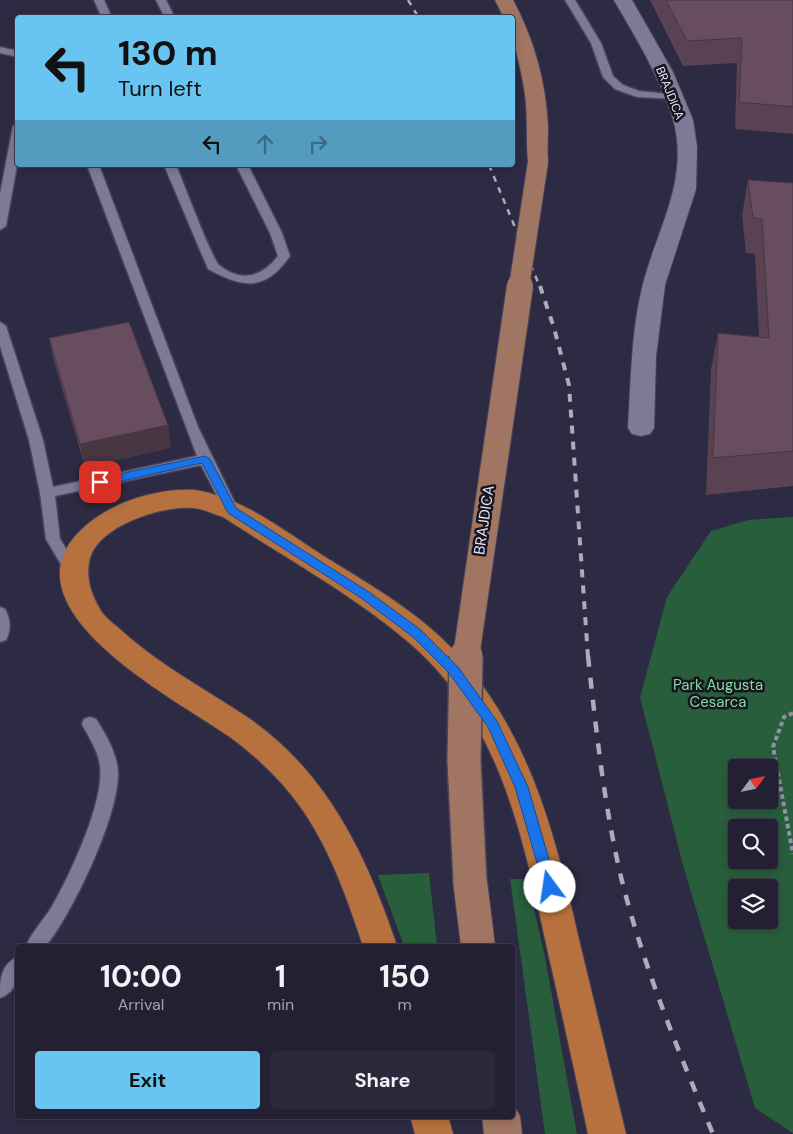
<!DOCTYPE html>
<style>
:root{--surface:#222032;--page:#2a283a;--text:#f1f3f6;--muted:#a2a3ac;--line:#3f3e4d;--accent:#68c4f0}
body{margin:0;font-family:"DM Sans",sans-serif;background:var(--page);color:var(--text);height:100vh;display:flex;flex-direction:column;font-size:19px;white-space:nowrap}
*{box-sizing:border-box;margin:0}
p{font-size:16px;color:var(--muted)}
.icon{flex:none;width:28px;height:28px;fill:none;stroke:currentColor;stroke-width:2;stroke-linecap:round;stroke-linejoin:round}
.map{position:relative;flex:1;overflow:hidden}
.sheet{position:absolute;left:15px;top:944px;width:500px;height:175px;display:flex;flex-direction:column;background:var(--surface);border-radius:5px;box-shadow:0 2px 8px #0003,0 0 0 1px var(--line)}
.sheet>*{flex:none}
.guide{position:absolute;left:15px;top:15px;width:500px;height:152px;border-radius:5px;box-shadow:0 2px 8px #0003,0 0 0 1px var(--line);background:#68c4f0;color:#111;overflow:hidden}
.needle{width:32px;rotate:57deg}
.buttons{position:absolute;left:728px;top:759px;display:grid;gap:10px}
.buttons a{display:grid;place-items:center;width:50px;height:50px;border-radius:5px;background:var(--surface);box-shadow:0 2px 8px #0003,0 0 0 1px var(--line);font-size:25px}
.pin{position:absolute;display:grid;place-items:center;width:42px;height:42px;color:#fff;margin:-21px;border-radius:10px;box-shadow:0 2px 8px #0006}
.me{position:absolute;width:55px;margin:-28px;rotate:346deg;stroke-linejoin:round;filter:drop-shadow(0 0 4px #0008)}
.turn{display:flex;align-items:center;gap:18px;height:105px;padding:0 20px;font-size:22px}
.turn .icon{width:65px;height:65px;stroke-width:2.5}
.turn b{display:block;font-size:35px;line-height:42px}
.lanes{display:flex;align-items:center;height:48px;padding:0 20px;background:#0003;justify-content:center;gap:25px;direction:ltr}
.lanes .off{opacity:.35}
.eta{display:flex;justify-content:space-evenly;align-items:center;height:85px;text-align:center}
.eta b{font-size:30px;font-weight:700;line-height:35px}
.action{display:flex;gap:10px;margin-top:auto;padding:10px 20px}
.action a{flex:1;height:58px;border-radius:5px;background:var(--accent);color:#111;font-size:20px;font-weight:700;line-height:58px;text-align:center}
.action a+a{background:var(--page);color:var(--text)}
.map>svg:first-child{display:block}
</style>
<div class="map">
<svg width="793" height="1134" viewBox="0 0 793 1134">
<rect width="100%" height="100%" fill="#2d2a43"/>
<!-- green -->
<g fill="#285e3b" fill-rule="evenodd">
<path d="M793 517V1133L755 1108 683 865 640 697 667 597 711 531 748 520ZM736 768H769V800H736ZM736 828H769V860H736ZM736 888H769V920H736Z"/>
<polygon points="429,873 437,946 404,946 378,875"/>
<polygon points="510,879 527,879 545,957 577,1134 545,1134"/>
</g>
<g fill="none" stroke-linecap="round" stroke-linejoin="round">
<!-- lane casing -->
<g stroke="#48455a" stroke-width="3">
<g id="lane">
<polygon points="94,0 104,0 112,18 102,18"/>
<polygon points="156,0 166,0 175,18 165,18"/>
<polygon points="565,0 575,0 601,43 613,76 623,85 639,91 678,95 678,99 637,97 615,89 603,77 591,43"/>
<polygon points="0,47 18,51 18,57 0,53"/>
<polygon points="18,123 18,160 6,226 0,230 0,194 13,126"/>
<polygon points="87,165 99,165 198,427 239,511 232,516 227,515 201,465 55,496 60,539 82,574 79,578 69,578 46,539 40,493 29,440 0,346 0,322 6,326 43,440 53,487 197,456"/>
<path d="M164 165H176C182 179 212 259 219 265 241 283 262 277 278 256L270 233 236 165H248L282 233 290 256C265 292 243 288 208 269Z"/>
<path d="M0 607 5 609C11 620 11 630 6 640L0 642Z"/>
<path d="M90 717 96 719C106 735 117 753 118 772 119 816 73 912 46 946H26C31 933 43 921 51 908 69 877 105 801 100 766 98 750 89 738 82 724L84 719Z"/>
<path d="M18 957C18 974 19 991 0 998 0 981 0 964 18 957Z"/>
</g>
</g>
<!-- street casing -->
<g stroke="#48455a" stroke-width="2">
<path id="street" d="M614 0H632L673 72 693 120 697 147 696 189 665 285 656 356 654 428 650 434 641 436 632 434 628 428C631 381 631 331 643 284 657 229 690 180 673 119 660 77 636 38 614 0Z"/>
</g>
<!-- primary casing -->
<g stroke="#48455a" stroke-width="2">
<g id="primary">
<path d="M495 0H513C534 39 546 82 548 127 548 139 547 150 548 162L545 166 538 168 531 166 528 162C526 140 528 117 525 95 522 68 512 44 512 18H504Z"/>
<polygon points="470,867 482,871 487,881 495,946 461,946 453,881 458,871"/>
<polygon points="512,1103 520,1116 522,1134 484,1134 482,1116 512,1116"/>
</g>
</g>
<!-- highway casing -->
<g stroke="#48455a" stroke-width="2">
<g id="highway">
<path d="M195 490C245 498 288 534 330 560 377 589 429 619 465 663 535 747 557 844 581 948 596 1010 611 1072 626 1134H588C575 1072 561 1010 547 948 523 836 499 717 406 640 350 593 284 557 223 517 213 514 204 509 194 508 163 505 100 525 90 558 85 577 91 594 101 611 107 620 116 625 123 632 160 665 203 688 244 715 326 769 367 856 397 946H363C344 889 324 831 283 785 267 767 249 751 230 737 181 702 0 610 80 531 108 503 155 488 195 490Z"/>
<polygon points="410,1116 448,1116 453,1134 415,1134"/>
</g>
</g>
<!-- path -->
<polyline stroke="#9290a4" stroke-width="4" stroke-dasharray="4.5 3" stroke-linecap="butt" points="793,713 784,717 773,747 793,854"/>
<!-- lane -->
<use href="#lane" fill="#7d7a97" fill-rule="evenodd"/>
<!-- street -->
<use href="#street" fill="#7d7a97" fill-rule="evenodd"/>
<!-- primary -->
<use href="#primary" fill="#a07562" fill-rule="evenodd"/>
<!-- highway -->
<use href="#highway" fill="#b7713e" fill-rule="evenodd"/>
<!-- rail-far2 -->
<g stroke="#adabbe" stroke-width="2.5" stroke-dasharray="6 6" stroke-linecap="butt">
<polyline points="408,0 419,18"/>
<polyline points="489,165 540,287"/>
</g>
<!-- rail-far1 -->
<polyline stroke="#adabbe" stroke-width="4" stroke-dasharray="8 8" stroke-linecap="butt" points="540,286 554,328 569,385 588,657"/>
<!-- rail -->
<path stroke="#adabbe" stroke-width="4.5" stroke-dasharray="11 11" stroke-linecap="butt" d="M588 656C596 729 604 805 621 877 643 966 678 1050 713 1134"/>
<!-- primary-bridge-far2 casing -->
<g stroke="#48455a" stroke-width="22" stroke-linecap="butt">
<polyline id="primary-bridge-far2" points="519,287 538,162"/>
</g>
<!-- primary-bridge-far1 casing -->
<g stroke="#48455a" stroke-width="28" stroke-linecap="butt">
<polyline id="primary-bridge-far1" points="466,657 520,286"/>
</g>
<!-- primary-bridge casing -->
<g stroke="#48455a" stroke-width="36" stroke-linecap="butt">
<polyline id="primary-bridge" points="466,656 464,761 470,881"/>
</g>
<!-- primary-bridge-far2 -->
<use href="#primary-bridge-far2" stroke="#a07562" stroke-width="20"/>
<!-- primary-bridge-far1 -->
<use href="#primary-bridge-far1" stroke="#a07562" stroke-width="26"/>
<!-- primary-bridge -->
<use href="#primary-bridge" stroke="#a07562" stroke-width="33"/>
</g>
<!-- wall -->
<g fill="#594252">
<polygon points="650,0 793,0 793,134 735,129 737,63 683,66"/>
<polygon points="748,180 793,183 793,486 706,495 711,369 718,333 759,337 755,254 746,253 742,215"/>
<polygon points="49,338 168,425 171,448 85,467 54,361"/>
</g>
<!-- shaded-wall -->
<polygon fill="#483642" points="168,425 171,448 85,467 80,444"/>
<!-- building -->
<g fill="#674d5f" stroke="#483642">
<polygon points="666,0 793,0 793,107 739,102 742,38 687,41"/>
<polygon points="748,180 793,183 793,451 713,458 718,333 769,338 762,219 753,218"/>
<polygon points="129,322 168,425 80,444 49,338"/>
</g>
<!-- route -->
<polygon fill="#1a73e8" stroke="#114b97" points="205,456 210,459 236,508 369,592 421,630 458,667 497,721 528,787 557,887 555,891 546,891 544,887 515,787 488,727 449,673 413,637 361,598 228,513 202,463 100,486 94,482 100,478"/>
<g text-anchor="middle" stroke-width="5" stroke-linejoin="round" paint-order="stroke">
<!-- far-street labels -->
<g font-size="12" fill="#e8e7f7" stroke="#16141f">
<text transform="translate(670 93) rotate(68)" y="4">BRAJDICA</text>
</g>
<!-- street labels -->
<g font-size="15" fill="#e8e7f7" stroke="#16141f">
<text transform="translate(484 520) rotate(-82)" y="5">BRAJDICA</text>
</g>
<!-- park labels -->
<g font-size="15" fill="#85db9f" stroke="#16141f">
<text x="718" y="690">Park Augusta<tspan x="718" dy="17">Cesarca</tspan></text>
</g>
</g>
</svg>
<div class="buttons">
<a><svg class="needle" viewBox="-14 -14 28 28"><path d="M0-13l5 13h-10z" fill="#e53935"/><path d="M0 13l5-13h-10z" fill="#a2a3ac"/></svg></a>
<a><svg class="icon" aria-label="search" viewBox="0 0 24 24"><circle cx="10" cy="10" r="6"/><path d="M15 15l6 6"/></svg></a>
<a><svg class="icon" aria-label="layers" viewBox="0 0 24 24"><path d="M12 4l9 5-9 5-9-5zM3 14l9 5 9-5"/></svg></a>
</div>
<div class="pin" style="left:100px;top:482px;background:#d93025"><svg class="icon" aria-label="arrive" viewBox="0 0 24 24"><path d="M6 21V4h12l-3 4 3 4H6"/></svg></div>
<svg class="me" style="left:550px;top:887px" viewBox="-20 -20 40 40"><circle r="19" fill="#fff"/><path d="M0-13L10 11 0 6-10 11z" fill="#1a73e8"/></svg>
<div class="guide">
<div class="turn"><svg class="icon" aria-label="left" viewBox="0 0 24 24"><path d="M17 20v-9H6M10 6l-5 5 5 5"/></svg><div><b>130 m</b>Turn left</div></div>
<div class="lanes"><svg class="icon" aria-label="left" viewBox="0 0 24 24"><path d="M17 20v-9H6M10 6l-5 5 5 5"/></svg><svg class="icon off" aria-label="ahead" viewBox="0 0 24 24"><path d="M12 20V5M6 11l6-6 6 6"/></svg><svg class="icon off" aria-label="right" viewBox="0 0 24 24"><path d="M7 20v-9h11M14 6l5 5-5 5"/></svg></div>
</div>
<section class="sheet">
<div class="eta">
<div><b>10:00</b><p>Arrival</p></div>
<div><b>1</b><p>min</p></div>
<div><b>150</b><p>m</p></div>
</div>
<div class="action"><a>Exit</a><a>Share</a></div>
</section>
</div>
